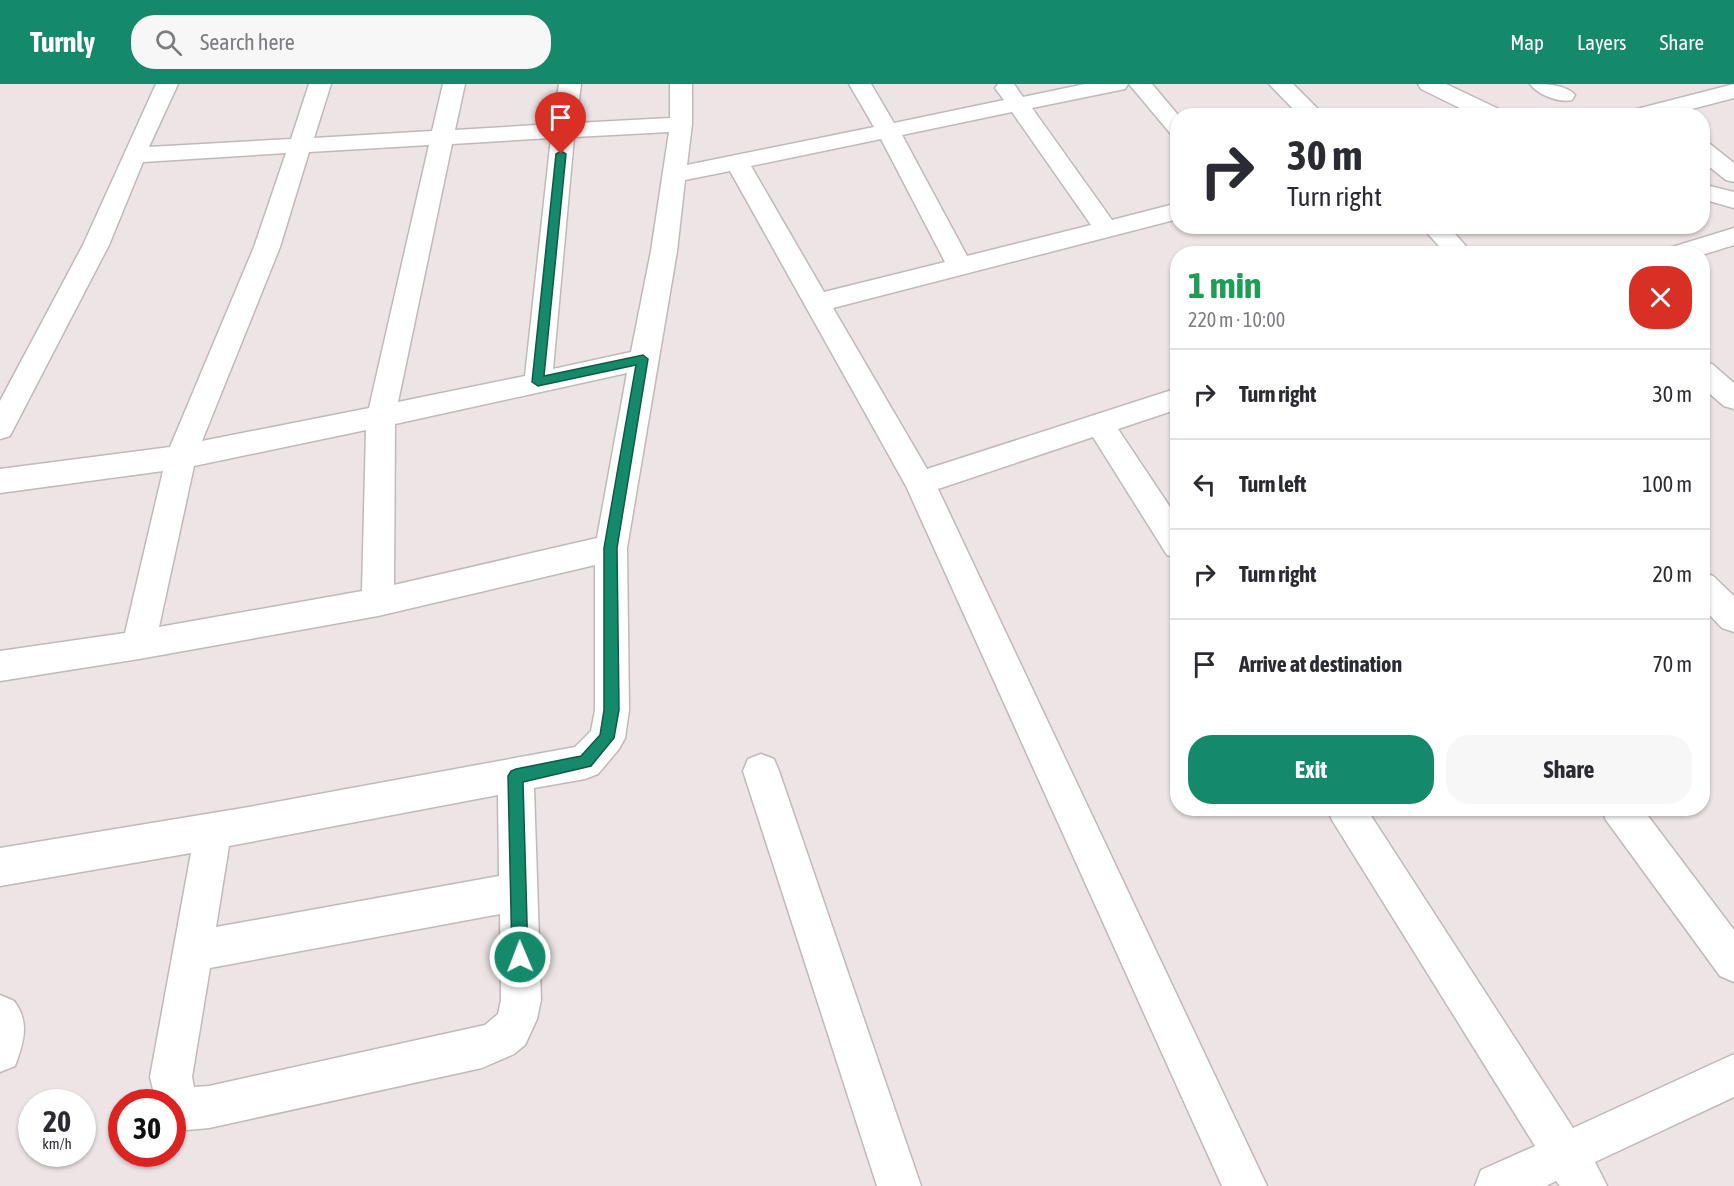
<!DOCTYPE html>
<meta charset="utf-8">
<style>
:root{--surface:#fff;--page:#f7f7f7;--text:#2b2b33;--muted:#7c7c81;--line:#e1e1e2;--accent:#148a6b}
body{margin:0;font-family:"Asap Condensed",sans-serif;background:var(--page);color:var(--text);height:100vh;display:flex;flex-direction:column;font-size:22px;white-space:nowrap}
*{box-sizing:border-box;margin:0}
p{font-size:20px;color:var(--muted)}
.icon{flex:none;width:33px;height:33px;fill:none;stroke:currentColor;stroke-width:2;stroke-linecap:round;stroke-linejoin:round}
.map{position:relative;flex:1;overflow:hidden}
.sheet{position:absolute;left:1170px;top:162px;width:540px;height:570px;display:flex;flex-direction:column;background:var(--surface);border-radius:24px;box-shadow:0 2px 4px #0004}
.sheet>*{flex:none}
.guide{position:absolute;left:1170px;top:24px;width:540px;height:126px;border-radius:24px;box-shadow:0 2px 4px #0004;background:#fff;color:var(--text);overflow:hidden}
.speed{position:absolute;left:18px;top:1005px;display:flex;gap:12px;font-size:30px;font-weight:700;text-align:center}
.speed>*{display:grid;place-content:center;width:78px;height:78px;border-radius:50%;background:var(--surface);box-shadow:0 2px 4px #0004;line-height:1}
.speed small{font-size:15px;font-weight:400}
.speed .limit{border:9px solid #d22;background:#fff;color:#111}
.pin{position:absolute;display:grid;place-items:center;width:51px;height:51px;color:#fff;margin:-62px -26px;border-radius:50% 50% 50% 0;rotate:-45deg;box-shadow:0 0 6px #0007}
.pin .icon{rotate:45deg}
.me{position:absolute;width:66px;margin:-33px;rotate:359deg;stroke-linejoin:round;filter:drop-shadow(0 0 4px #0008)}
.turn{display:flex;align-items:center;gap:21px;height:126px;padding:0 18px;font-size:27px}
.turn .icon{width:78px;height:78px;stroke-width:2.5}
.turn b{display:block;font-size:42px;line-height:51px}
.round{display:grid;place-items:center;flex:none;width:63px;height:63px;border-radius:24px;background:var(--page)}
.head{display:flex;align-items:center;justify-content:space-between;height:102px;padding:0 18px}
h1{font-size:36px;font-weight:700;line-height:45px;color:#1e9e55}
.action{display:flex;gap:12px;margin-top:auto;padding:12px 18px}
.action a{flex:1;height:69px;border-radius:24px;background:var(--accent);color:#fff;font-size:24px;font-weight:700;line-height:69px;text-align:center}
.action a+a{background:var(--page);color:var(--text)}
ul{padding:0;list-style:none}
li{display:flex;align-items:center;gap:18px;height:90px;padding:0 18px;border-top:2px solid var(--line)}
li div{flex:1}
li b{display:block;font-size:22px}
li em{font-style:normal}
header{display:flex;align-items:center;gap:36px;box-sizing:border-box;height:84px;padding:0 30px;background:var(--accent);color:#fff}
header strong{font-size:28px}
nav{display:flex;gap:33px;margin-inline-start:auto;font-size:21px}
.search{width:420px;height:54px;background:var(--page);display:flex;align-items:center;gap:15px;box-sizing:border-box;padding:0 21px;border-radius:24px;color:var(--muted);font-size:22px}
.map>svg:first-child{display:block}
</style>
<header>
<strong>Turnly</strong>
<div class="search"><svg class="icon" aria-label="search" viewBox="0 0 24 24"><circle cx="10" cy="10" r="6"/><path d="M15 15l6 6"/></svg>Search here</div>
<nav><a>Map</a><a>Layers</a><a>Share</a></nav>
</header>
<div class="map">
<svg width="1734" height="1102" viewBox="0 0 1734 1102">
<rect width="100%" height="100%" fill="#ede4e5"/>
<g fill="none" stroke-linecap="round" stroke-linejoin="round">
<!-- minor casing -->
<g stroke="#c1b8b9" stroke-width="3">
<g id="minor">
<path d="M156 0H178L149 63 291 55 309 0H331L314 54 432 47 443 0H465L455 46 553 40 559 0H581L576 39 670 34V0H692V40L687 81 874 43 849 0H871L894 39 1004 16 995 4 998 0H1014L1023 13 1085 0H1128L1125 5 1032 24 1112 136 1178 119V135L833 224 927 385 1178 304V325L1118 345 1178 435V475L1167 471 1093 353 938 405 1267 1102H1222L906 402 730 87 685 96 677 167 627 464 629 626 625 654 619 665 598 690 585 695 534 704 541 916 537 935 525 961 514 970 482 984 209 1044 187 1046 172 1040V1018H156L150 993 191 769 0 802V764L249 723 575 663 591 647 595 626V481L378 532 139 575 0 597V567L125 549 163 387 0 409V385L170 363 254 163 286 69 143 78 109 161 14 344 10 352 0 355V317L83 161ZM1012 28 1091 141 967 172 902 51ZM669 48 651 167 631 268 553 285 574 53ZM551 54 525 292 398 318 452 60ZM881 55 945 178 824 208 751 82ZM429 61 369 324 202 357 280 163 309 68ZM627 289 597 454 394 501 395 340ZM366 346 362 507 159 543 194 382ZM498 711 499 792 216 843 229 762ZM500 830 501 916 498 930 485 941 209 1002 194 1003 192 993 210 884Z"/>
<polygon points="1129,0 1152,0 1179,32 1178,32 1178,51 1170,49"/>
<polygon points="1269,0 1293,0 1325,32 1300,32"/>
<path d="M1530 0C1545 0 1565 0 1575 11L1572 16C1559 19 1538 11 1530 0Z"/>
<polygon points="1734,0 1734,14 1665,32 1626,32 1629,27"/>
<polygon points="1702,58 1710,60 1734,79 1734,98 1726,96 1702,77"/>
<polygon points="1421,142 1448,142 1473,170 1446,170"/>
<polygon points="1734,144 1734,161 1702,171 1666,170 1669,164"/>
<polygon points="1702,277 1712,280 1734,299 1734,325 1724,322 1702,303"/>
<polygon points="1702,488 1713,492 1734,512 1734,548 1722,544 1702,523"/>
<polygon points="761,670 774,675 779,687 921,1102 877,1102 743,687 748,675"/>
<polygon points="1327,724 1366,724 1573,1044 1734,970 1734,1013 1595,1078 1607,1102 1560,1102 1556,1097 1546,1102 1475,1102 1481,1086 1535,1062 1332,736"/>
<polygon points="1601,724 1642,724 1734,846 1734,898 1720,892 1606,736"/>
<path d="M0 911 14 917C30 938 24 958 15 982L0 988Z"/>
</g>
</g>
<!-- tertiary casing -->
<g stroke="#c1b8b9" stroke-width="3">
<g id="tertiary">
<polygon points="1418,0 1446,0 1503,27 1506,32 1476,32 1421,5"/>
<polygon points="1702,100 1734,108 1734,124 1702,115"/>
</g>
</g>
<!-- minor -->
<use href="#minor" fill="#fff" fill-rule="evenodd"/>
<!-- tertiary -->
<use href="#tertiary" fill="#fff" fill-rule="evenodd"/>
</g>
<!-- route -->
<polygon fill="#148a6b" stroke="#0d5a46" stroke-width="1.5" points="561,67 566,70 544,292 643,271 648,275 617,464 619,626 614,654 591,682 523,698 528,873 526,879 520,881 514,879 512,873 508,692 511,687 516,685 581,672 600,651 604,626 604,464 636,281 538,302 532,298 556,70"/>
</svg>
<div class="speed"><div>20<small>km/h</small></div><div class="limit">30</div></div>
<div class="pin" style="left:561px;top:70px;background:#d93025"><svg class="icon" aria-label="arrive" viewBox="0 0 24 24"><path d="M6 21V4h12l-3 4 3 4H6"/></svg></div>
<svg class="me" style="left:520px;top:873px" viewBox="-20 -20 40 40"><circle r="17" fill="#148a6b" stroke="#fff" stroke-width="3"/><path d="M0-11L8 9 0 5-8 9z" fill="#fff"/></svg>
<div class="guide">
<div class="turn"><svg class="icon" aria-label="right" viewBox="0 0 24 24"><path d="M7 20v-9h11M14 6l5 5-5 5"/></svg><div><b>30 m</b>Turn right</div></div>
</div>
<section class="sheet">
<div class="head"><div><h1>1 min</h1><p>220 m · 10:00</p></div><a class="round" style="background:#d93025;color:#fff"><svg class="icon" aria-label="close" viewBox="0 0 24 24"><path d="M6 6l12 12M18 6L6 18"/></svg></a></div>
<ul>
<li><svg class="icon" aria-label="right" viewBox="0 0 24 24"><path d="M7 20v-9h11M14 6l5 5-5 5"/></svg><div><b>Turn right</b></div><em>30 m</em></li>
<li><svg class="icon" aria-label="left" viewBox="0 0 24 24"><path d="M17 20v-9H6M10 6l-5 5 5 5"/></svg><div><b>Turn left</b></div><em>100 m</em></li>
<li><svg class="icon" aria-label="right" viewBox="0 0 24 24"><path d="M7 20v-9h11M14 6l5 5-5 5"/></svg><div><b>Turn right</b></div><em>20 m</em></li>
<li><svg class="icon" aria-label="arrive" viewBox="0 0 24 24"><path d="M6 21V4h12l-3 4 3 4H6"/></svg><div><b>Arrive at destination</b></div><em>70 m</em></li>
</ul>
<div class="action"><a>Exit</a><a>Share</a></div>
</section>
</div>
